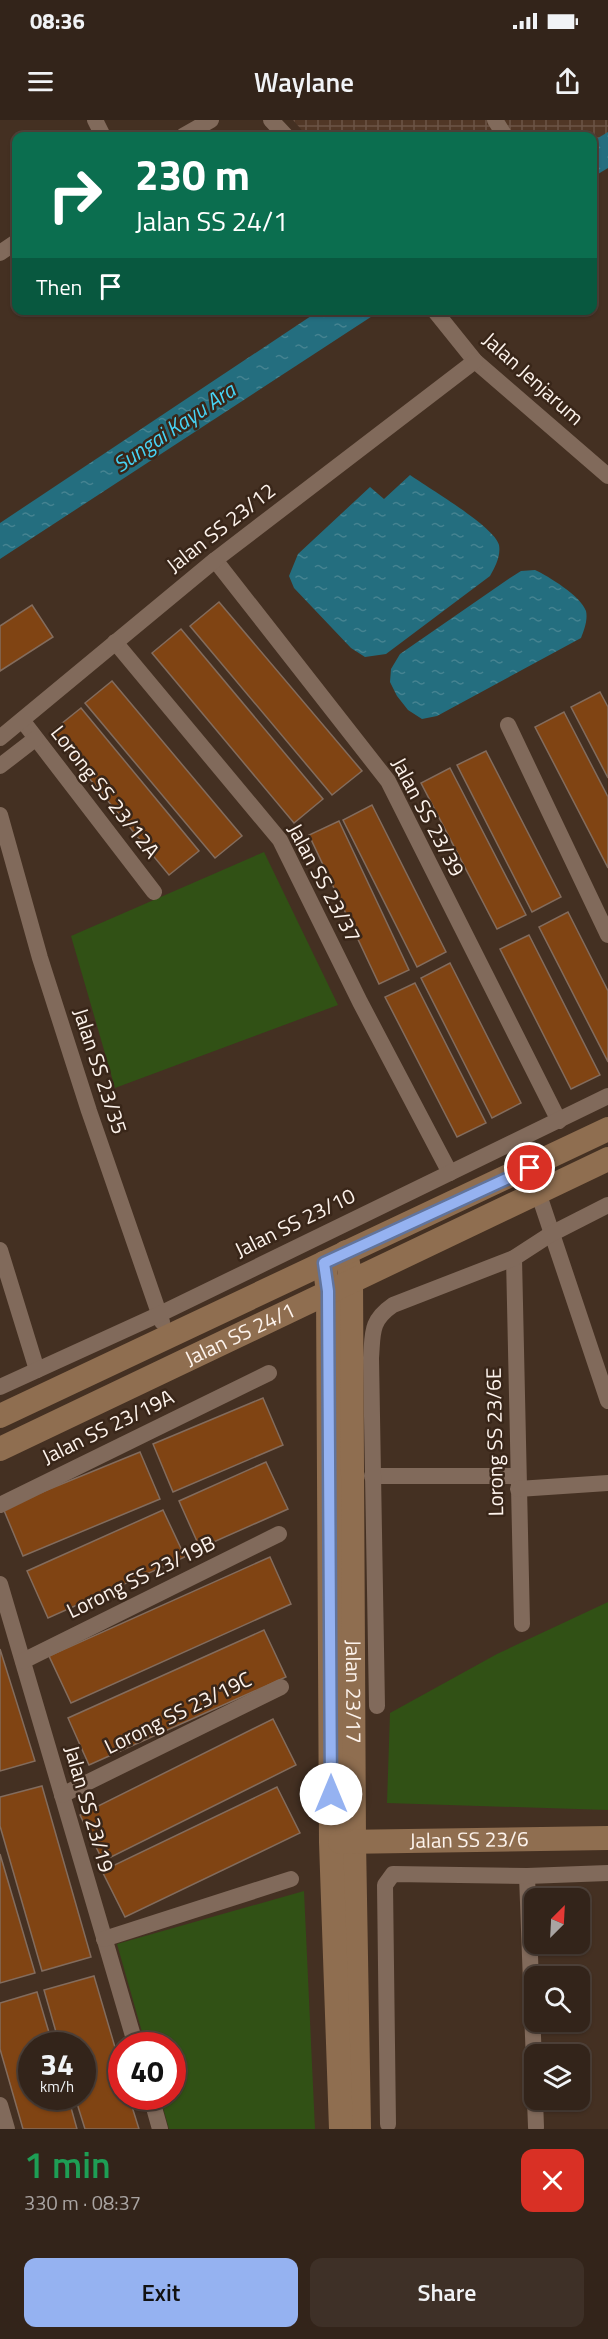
<!DOCTYPE html>
<meta charset="utf-8">
<style>
:root{--surface:#33241a;--page:#3e3027;--text:#f1f3f6;--muted:#a9a4a2;--line:#4e4139;--accent:#95b2f1}
body{margin:0;font-family:"Titillium Web",sans-serif;background:var(--page);color:var(--text);height:100vh;display:flex;flex-direction:column;font-size:22px;white-space:nowrap}
*{box-sizing:border-box;margin:0}
p{font-size:20px;color:var(--muted)}
.icon{flex:none;width:33px;height:33px;fill:none;stroke:currentColor;stroke-width:2;stroke-linecap:round;stroke-linejoin:round}
.map{position:relative;height:2009px;overflow:hidden}
.panel{display:flex;flex-direction:column;background:var(--surface);flex:1}
.panel>*{flex:none}
.banner{position:absolute;left:12px;top:12px;width:585px;height:183px;border-radius:12px;box-shadow:0 2px 4px #0004,0 0 0 2px var(--line);background:#0b6e4f;color:#fff;overflow:hidden}
.needle{width:39px;rotate:24deg}
.controls{position:absolute;left:524px;top:1768px;display:grid;gap:12px}
.controls a{display:grid;place-items:center;width:66px;height:66px;border-radius:12px;background:var(--surface);box-shadow:0 2px 4px #0004,0 0 0 2px var(--line);font-size:30px}
.speed{position:absolute;left:18px;top:1912px;display:flex;gap:12px;font-size:30px;font-weight:700;text-align:center}
.speed>*{display:grid;place-content:center;width:78px;height:78px;border-radius:50%;background:var(--surface);box-shadow:0 2px 4px #0004,0 0 0 2px var(--line);line-height:1}
.speed small{font-size:15px;font-weight:400}
.speed .limit{border:9px solid #d22;background:#fff;color:#111}
.pin{position:absolute;display:grid;place-items:center;width:51px;height:51px;color:#fff;margin:-26px;border:3px solid #fff;border-radius:50%;box-shadow:0 2px 6px #0007}
.me{position:absolute;width:66px;margin:-33px;rotate:0deg;stroke-linejoin:round;filter:drop-shadow(0 0 4px #0008)}
.turn{display:flex;align-items:center;gap:21px;height:126px;padding:0 24px;font-size:27px}
.turn .icon{width:78px;height:78px;stroke-width:2.5}
.turn b{display:block;font-size:42px;line-height:51px}
.then{display:flex;align-items:center;height:57px;padding:0 24px;background:#0003;gap:12px;font-size:22px}
.round{display:grid;place-items:center;flex:none;width:63px;height:63px;border-radius:12px;background:var(--page)}
.head{display:flex;align-items:center;justify-content:space-between;height:102px;padding:0 24px}
h1{font-size:36px;font-weight:600;line-height:45px;color:#1e9e55}
.action{display:flex;gap:12px;margin-top:auto;padding:12px 24px}
.action a{flex:1;height:69px;border-radius:12px;background:var(--accent);color:#111;font-size:24px;font-weight:600;line-height:69px;text-align:center}
.action a+a{background:var(--page);color:var(--text)}
.status{display:flex;justify-content:space-between;align-items:center;height:42px;padding:0 30px;background:var(--surface);direction:ltr}
.status svg{height:16px;fill:currentColor}
header{display:flex;justify-content:space-between;align-items:center;height:78px;padding:0 24px;background:var(--surface);font-size:27px;font-weight:600}
.map>svg:first-child{display:block}
</style>
<div class="status"><b>08:36</b><svg viewBox="0 0 49 12"><path d="M0 12V9h3v3zM5 12V6h3v6zM10 12V3h3v9zM15 12V0h3v12zM26 1h20v11H26zM47 4h2v5h-2z"/></svg></div>
<header><svg class="icon" aria-label="menu" viewBox="0 0 24 24"><path d="M4 6h16M4 12h16M4 18h16"/></svg>Waylane<svg class="icon" aria-label="share" viewBox="0 0 24 24"><path d="M12 15V3M7 8l5-5 5 5M5 13v7h14v-7"/></svg></header>
<div class="map">
<svg width="608" height="2009" viewBox="0 0 608 2009">
<defs>
<pattern id="industrial-grid" width="8" height="8" patternUnits="userSpaceOnUse" patternTransform="scale(1.5)"><rect width="8" height="8" fill="#513726"/><path d="M0 4h8M4 0v8" fill="none" stroke="#6b5446"/></pattern>
<pattern id="water-ripples" width="26" height="14" patternUnits="userSpaceOnUse" patternTransform="scale(1.5)"><rect width="26" height="14" fill="#246e7f"/><path d="M2 4q2-2 4 0t4 0M15 11q2-2 4 0t4 0" fill="none" stroke="#458391"/></pattern>
</defs>
<rect width="100%" height="100%" fill="#443022"/>
<!-- industrial -->
<polygon fill="url(#industrial-grid)" points="293,0 608,0 608,14 593,22 592,16 307,16"/>
<!-- green -->
<g fill="#315115">
<polygon points="264,732 338,885 115,968 71,816"/>
<polygon points="608,1482 608,1690 387,1683 390,1593 497,1534"/>
<polygon points="304,1771 315,2009 169,2009 160,1977 172,1977 172,1926 146,1926 117,1824"/>
</g>
<!-- water -->
<g fill="url(#water-ripples)">
<polygon points="608,12 608,48 593,57 593,21"/>
<polygon points="320,190 380,191 0,439 0,403"/>
<path d="M410 355C427 367 495 407 499 425 501 436 495 447 490 456L386 534 365 537 351 528 294 468 289 456 298 434 370 367 384 379Z"/>
<path d="M535 450C548 456 581 476 586 491 588 500 584 510 581 518L437 596 422 599 408 590 397 576 390 562 391 549 400 534 507 460 521 451Z"/>
</g>
<!-- building -->
<g fill="#804413" stroke="#836c5d" stroke-width="1.5">
<polygon points="219,482 362,651 332,675 190,506"/>
<polygon points="32,485 53,517 0,551 0,506"/>
<polygon points="181,509 323,679 294,703 152,533"/>
<polygon points="112,561 242,716 215,738 85,583"/>
<polygon points="600,572 608,587 608,658 571,587"/>
<polygon points="81,588 199,731 169,755 51,612"/>
<polygon points="564,592 608,677 608,748 535,607"/>
<polygon points="486,631 561,777 532,792 457,645"/>
<polygon points="450,648 526,795 497,809 421,663"/>
<polygon points="372,685 446,832 417,847 343,700"/>
<polygon points="339,701 409,850 379,864 309,715"/>
<polygon points="568,792 608,871 608,942 539,807"/>
<polygon points="529,815 600,955 571,969 500,829"/>
<polygon points="450,843 521,983 492,998 421,858"/>
<polygon points="415,863 486,1003 457,1017 385,877"/>
<polygon points="263,1278 283,1325 173,1372 153,1324"/>
<polygon points="140,1332 160,1379 23,1436 3,1388"/>
<polygon points="266,1342 288,1389 200,1428 179,1381"/>
<polygon points="163,1390 185,1437 48,1498 27,1451"/>
<polygon points="270,1437 291,1484 71,1583 49,1536"/>
<polygon points="264,1510 286,1557 89,1645 68,1598"/>
<polygon points="0,1529 35,1641 0,1651"/>
<polygon points="273,1599 296,1645 103,1741 80,1695"/>
<polygon points="42,1666 91,1837 42,1851 0,1706 0,1677"/>
<polygon points="277,1667 300,1713 125,1797 102,1751"/>
<polygon points="0,1734 35,1853 0,1863"/>
<polygon points="94,1856 122,1951 122,1977 129,1977 139,2009 85,2009 75,1977 82,1977 82,1926 60,1926 44,1870"/>
<polygon points="37,1872 53,1926 32,1926 32,1977 68,1977 77,2009 23,2009 0,1929 0,1883"/>
</g>
<g fill="none" stroke-linecap="round" stroke-linejoin="round">
<!-- street -->
<g stroke="#816a5b" stroke-width="16">
<polyline points="95,0 103,16"/>
<polyline points="271,0 286,16"/>
<polyline points="495,0 505,16"/>
<polyline points="183,16 211,0"/>
<polyline points="0,133 16,122"/>
<polyline points="434,190 475,241 608,356"/>
<polyline points="215,440 388,661 559,1001"/>
<polyline points="115,522 280,720 360,882 450,1053"/>
<polyline points="22,600 154,772"/>
<polyline points="508,605 608,815"/>
<polyline points="0,618 215,440 475,241"/>
<polyline points="0,646 35,619"/>
<polyline points="0,695 40,838 89,991 162,1202"/>
<polyline points="538,1072 608,1281"/>
<polyline points="0,1130 37,1250"/>
<polyline points="514,1138 522,1504"/>
<polyline points="0,1267 160,1194 608,976"/>
<polyline points="372,1356 518,1356"/>
<polyline points="518,1369 608,1363"/>
<polyline points="0,1385 269,1253"/>
<polyline points="0,1464 136,1926"/>
<polyline points="23,1541 279,1414"/>
<path d="M377 1586 371 1238C373 1213 370 1201 393 1185L514 1138 551 1114 608 1085"/>
<polyline points="62,1675 281,1567"/>
<polyline points="527,1756 534,1943"/>
<polyline points="104,1819 291,1759"/>
<polyline points="151,1977 160,2009"/>
<polyline points="535,1980 536,2007"/>
<polyline points="0,1985 7,2009"/>
<polyline points="388,2004 385,1765 393,1754 527,1756 608,1753"/>
</g>
<!-- secondary -->
<g stroke="#8f6e50" stroke-width="24">
<path id="s1" d="M346 1132 351 1160 354 1721 359 2009"/>
<polyline points="324,1143 328,1171 331,1722 341,2009"/>
<polyline points="0,1296 608,1009"/>
<path id="s2" d="M0 1329 608 1039"/>
<path id="s3" d="M340 1722 608 1718"/>
</g>
</g>
<g fill="none" stroke-linecap="round" stroke-linejoin="round">
<!-- route casing -->
<g stroke="#61749d" stroke-width="15">
<polyline id="route" points="331,1674 328,1171 324,1143 530,1048"/>
</g>
<!-- route -->
<use href="#route" stroke="#95b2f1" stroke-width="10"/>
</g>
<g text-anchor="middle" stroke-width="5" stroke-linejoin="round" paint-order="stroke">
<!-- street labels -->
<g font-size="21" fill="#fdf3ec" stroke="#392619">
<text transform="translate(533 259) rotate(42)" y="7">Jalan Jenjarum</text>
<text transform="translate(221 408) rotate(-38)" y="7">Jalan SS 23/12</text>
<text transform="translate(105 672) rotate(52)" y="7">Lorong SS 23/12A</text>
<text transform="translate(428 697) rotate(62)" y="7">Jalan SS 23/39</text>
<text transform="translate(324 763) rotate(62)" y="7">Jalan SS 23/37</text>
<text transform="translate(100 951) rotate(72)" y="7">Jalan SS 23/35</text>
<text transform="translate(295 1103) rotate(-26)" y="7">Jalan SS 23/10</text>
<text dy="7" stroke="none"><textPath href="#s2" startOffset="266">Jalan SS 24/1</textPath></text>
<text transform="translate(108 1307) rotate(-26)" y="7">Jalan SS 23/19A</text>
<text transform="translate(495 1322) rotate(-91)" y="7">Lorong SS 23/6E</text>
<text transform="translate(141 1457) rotate(-26)" y="7">Lorong SS 23/19B</text>
<text dy="7" stroke="none"><textPath href="#s1" startOffset="440">Jalan 23/17</textPath></text>
<text transform="translate(178 1593) rotate(-26)" y="7">Lorong SS 23/19C</text>
<text transform="translate(89 1689) rotate(74)" y="7">Jalan SS 23/19</text>
<text dy="7" stroke="none"><textPath href="#s3" startOffset="129">Jalan SS 23/6</textPath></text>
</g>
<!-- water labels -->
<g font-size="22" font-style="italic" fill="#47d3f4" stroke="#392619">
<text transform="translate(174 307) rotate(-34)" y="8">Sungai Kayu Ara</text>
</g>
</g>
</svg>
<div class="controls">
<a><svg class="needle" viewBox="-14 -14 28 28"><path d="M0-13l5 13h-10z" fill="#e53935"/><path d="M0 13l5-13h-10z" fill="#a9a4a2"/></svg></a>
<a><svg class="icon" aria-label="search" viewBox="0 0 24 24"><circle cx="10" cy="10" r="6"/><path d="M15 15l6 6"/></svg></a>
<a><svg class="icon" aria-label="layers" viewBox="0 0 24 24"><path d="M12 4l9 5-9 5-9-5zM3 14l9 5 9-5"/></svg></a>
</div>
<div class="speed"><div>34<small>km/h</small></div><div class="limit">40</div></div>
<div class="pin" style="left:530px;top:1048px;background:#d93025"><svg class="icon" aria-label="arrive" viewBox="0 0 24 24"><path d="M6 21V4h12l-3 4 3 4H6"/></svg></div>
<svg class="me" style="left:331px;top:1674px" viewBox="-20 -20 40 40"><circle r="19" fill="#fff"/><path d="M0-13L10 11 0 6-10 11z" fill="#95b2f1"/></svg>
<div class="banner">
<div class="turn"><svg class="icon" aria-label="right" viewBox="0 0 24 24"><path d="M7 20v-9h11M14 6l5 5-5 5"/></svg><div><b>230 m</b>Jalan SS 24/1</div></div>
<div class="then">Then<svg class="icon" aria-label="arrive" viewBox="0 0 24 24"><path d="M6 21V4h12l-3 4 3 4H6"/></svg></div>
</div>
</div>
<section class="panel">
<div class="head"><div><h1>1 min</h1><p>330 m · 08:37</p></div><a class="round" style="background:#d93025;color:#fff"><svg class="icon" aria-label="close" viewBox="0 0 24 24"><path d="M6 6l12 12M18 6L6 18"/></svg></a></div>
<div class="action"><a>Exit</a><a>Share</a></div>
</section>
